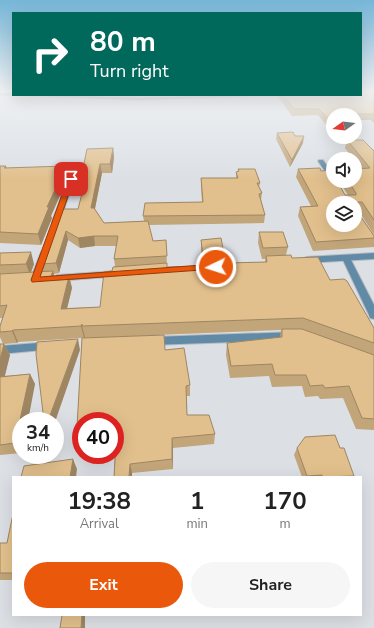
<!DOCTYPE html>
<style>
:root{--surface:#fff;--page:#f6f6f6;--text:#222;--muted:#767676;--accent:#ea580c}
body{margin:0;font-family:"Nunito Sans",sans-serif;background:var(--page);color:var(--text);height:100vh;display:flex;flex-direction:column;font-size:15px;white-space:nowrap}
*{box-sizing:border-box;margin:0}
p{font-size:13px;color:var(--muted)}
.icon{flex:none;width:22px;height:22px;fill:none;stroke:currentColor;stroke-width:2;stroke-linecap:round;stroke-linejoin:round}
.map{position:relative;flex:1;overflow:hidden}
.sheet{position:absolute;left:12px;top:476px;width:350px;height:140px;display:flex;flex-direction:column;background:var(--surface);border-radius:0px;box-shadow:0 4px 16px #0002}
.sheet>*{flex:none}
.banner{position:absolute;left:12px;top:12px;width:350px;height:84px;border-radius:0px;box-shadow:0 4px 16px #0002;background:#00695c;color:#fff;overflow:hidden}
.needle{width:26px;rotate:256deg}
.tools{position:absolute;left:326px;top:108px;display:grid;gap:8px}
.tools a{display:grid;place-items:center;width:36px;height:36px;border-radius:50%;background:var(--surface);box-shadow:0 4px 16px #0002;font-size:20px}
.speed{position:absolute;left:12px;top:412px;display:flex;gap:8px;font-size:20px;font-weight:700;text-align:center}
.speed>*{display:grid;place-content:center;width:52px;height:52px;border-radius:50%;background:var(--surface);box-shadow:0 4px 16px #0002;line-height:1}
.speed small{font-size:10px;font-weight:400}
.speed .limit{border:6px solid #d22;background:#fff;color:#111}
.pin{position:absolute;display:grid;place-items:center;width:34px;height:34px;color:#fff;margin:-17px;border-radius:8px;box-shadow:0 2px 6px #0006}
.me{position:absolute;width:44px;margin:-22px;rotate:266deg;stroke-linejoin:round;filter:drop-shadow(0 0 3px #0008)}
.turn{display:flex;align-items:center;gap:14px;height:84px;padding:0 12px;font-size:18px}
.turn .icon{width:52px;height:52px;stroke-width:2.5}
.turn b{display:block;font-size:28px;line-height:34px}
.eta{display:flex;justify-content:space-evenly;align-items:center;height:68px;text-align:center}
.eta b{font-size:24px;font-weight:700;line-height:28px}
.primary-button{display:flex;gap:8px;margin-top:auto;padding:8px 12px}
.primary-button a{flex:1;height:46px;border-radius:24px;background:var(--accent);color:#fff;font-size:16px;font-weight:700;line-height:46px;text-align:center}
.primary-button a+a{background:var(--page);color:var(--text)}
.map>svg:first-child{display:block}
</style>
<div class="map">
<svg width="374" height="628" viewBox="0 0 374 628">
<rect width="100%" height="100%" fill="#dce0e5"/>
<g fill="none" stroke-linecap="round" stroke-linejoin="round">
<!-- minor casing -->
<g stroke="#b8bcc0" stroke-width="2">
<g id="minor">
<polygon points="0,93 13,93 13,95 15,95 0,95"/>
<polygon points="39,95 139,98 250,95 248,96 139,100 41,96"/>
<polygon points="319,160 323,160 333,174 333,181 331,180 318,161"/>
<polygon points="71,177 74,179 60,222 56,224 53,224 52,222 68,179"/>
<polygon points="45,249 49,252 40,280 38,282 32,282 30,280 41,252"/>
<polygon points="346,255 350,258 374,305 374,319 370,318 369,315 342,258"/>
<polygon points="294,332 298,333 299,336 298,339 294,340 152,345 148,344 147,341 148,338 152,337"/>
<polygon points="50,342 54,343 55,346 54,349 0,354 0,346"/>
</g>
</g>
<!-- tertiary casing -->
<g stroke="#b8bcc0" stroke-width="2">
<g id="tertiary">
<polygon points="374,253 374,259 306,263 302,260 306,257"/>
<polygon points="117,271 122,274 120,276 57,281 52,278 57,275"/>
</g>
</g>
<!-- minor -->
<use href="#minor" fill="#618aa6" fill-rule="evenodd"/>
<!-- tertiary -->
<use href="#tertiary" fill="#618aa6" fill-rule="evenodd"/>
</g>
<!-- wall -->
<g fill="#c2a579" fill-rule="evenodd">
<polygon points="374,93 374,123 371,120 355,120 355,115 333,115 333,133 318,115 292,116 277,95 361,95"/>
<polygon points="277,133 295,136 303,143 290,167 276,139"/>
<polygon points="347,140 374,151 374,235 359,211 357,211 374,236 374,247 313,251 298,216 300,207 311,206 296,177 298,169 321,171 345,195 348,195 339,181 355,181 361,169 355,161 355,159 353,159 345,148"/>
<path d="M113 148 114 157 112 173H102L95 209 104 223 144 221 143 216 202 202 201 186V178H236V172H238V169L260 183 259 187 262 193 261 200 265 215 264 223 148 225 153 241 166 240 167 267 203 266 204 263H202L201 247V240L224 254 223 259 226 263 265 262V259H262L258 243 259 232 288 247 286 255 292 258 330 280 374 328V430L356 429 343 398 320 399 318 396 305 397 302 386 272 387 269 376 230 378 226 355 227 343 280 338 281 330 156 335 165 350 190 385V396H186L187 415 215 434 214 444 173 448V469L132 473V477H114L115 452V421H81V454H80L76 445 82 338 18 342 17 343 4 344 10 355 4 376 30 374 35 384 21 421V453L0 455V344H3L0 337V326L3 318H0V253L34 264 31 272 42 271 40 264 78 209 83 191H71L69 182 73 173 72 168H83ZM68 240 80 248 95 246H116L114 259 115 266 112 271 100 307 67 308 72 288 69 276 55 278 54 274 59 273Z"/>
<polygon points="0,166 6,166 7,168 66,166 68,177 51,216 52,218 41,245 0,243"/>
<polygon points="297,448 340,448 354,476 354,477 302,477 294,455"/>
<polygon points="13,514 13,580 0,580 0,543 7,543"/>
</g>
<!-- shaded-wall -->
<g fill="#9e8663">
<polygon points="304,136 303,143 290,167 292,160"/>
<polygon points="113,148 114,157 112,173 110,164"/>
<polygon points="100,164 102,173 93,218 91,208"/>
<polygon points="66,166 68,177 51,216 52,218 41,245 38,234 47,207"/>
<polygon points="66,231 68,240 59,273 56,263"/>
<polygon points="94,236 95,246 80,248 78,238"/>
<polygon points="31,252 34,264 30,275 26,264"/>
<polygon points="53,271 56,283 50,278"/>
<polygon points="69,276 72,288 64,321 61,309"/>
<polygon points="82,324 82,326 85,337 84,338 81,326"/>
<polygon points="13,330 18,342 17,343 12,331"/>
<polygon points="78,339 80,350 55,422 55,421 48,421"/>
<polygon points="4,344 10,355 2,388 0,385 0,360"/>
<polygon points="30,374 35,384 28,421 21,421 21,452 15,443"/>
<polygon points="172,438 173,448 173,469 172,459"/>
<polygon points="73,459 77,469 76,477 70,477"/>
<polygon points="130,464 132,473 132,477 129,477"/>
<polygon points="82,615 85,615 85,628 81,628"/>
</g>
<!-- building -->
<g fill="#e2c08d" stroke="#9e8663" fill-rule="evenodd">
<polygon points="361,91 372,91 374,93 374,115 373,114 341,114 342,115 333,115 333,124 319,109 294,109 282,95 361,95"/>
<polygon points="293,132 295,136 304,136 292,160 277,133"/>
<path d="M347 140H363L374 151V220L362 202H357V211L374 236V238L316 242 300 207 318 206 298 169 320 168 321 171 330 170 333 175V181H337L345 195H356V193L348 181H355V169L370 168ZM333 203H355V225H333Z"/>
<polygon points="113,148 110,164 100,164 91,208 94,208 104,223 148,221 153,241 166,240 167,256 114,259 118,236 94,236 78,238 66,231 56,263 40,264 60,209 78,209 85,182 69,182 74,170 72,168 83,168 87,149"/>
<polygon points="0,166 6,166 4,168 66,166 47,207 49,207 38,234 0,232"/>
<polygon points="238,169 255,169 260,183 257,183 262,193 259,194 265,215 143,216 145,203 203,202 201,178 238,178 236,172 239,171"/>
<polygon points="259,232 283,232 288,247 263,248"/>
<polygon points="221,238 224,254 203,256 201,240"/>
<polygon points="31,252 26,264 0,265 0,253"/>
<polygon points="291,255 292,258 318,257 330,280 344,279 347,281 374,328 374,343 303,318 82,326 82,324 81,326 13,330 12,331 0,332 0,326 7,305 0,306 0,274 53,271 50,278 69,276 61,309 100,307 104,272 112,271 113,267 167,263 167,267 204,266 204,261 226,259 226,263 267,262 266,256"/>
<polygon points="282,329 302,329 374,355 374,419 362,418 349,386 325,388 323,385 310,386 306,375 275,375 272,364 231,366 227,343 282,337"/>
<polygon points="164,335 165,350 184,348 190,385 186,386 187,415 209,415 215,434 172,438 172,459 130,464 129,477 114,477 116,442 115,443 115,421 81,421 81,444 76,445 82,338"/>
<polygon points="78,339 48,421 44,421 36,354 37,342"/>
<polygon points="0,344 4,344 0,360"/>
<polygon points="30,374 15,443 0,445 0,377"/>
<polygon points="335,435 340,448 344,448 354,476 323,477 322,475 307,476 297,448 305,437"/>
<polygon points="73,459 70,477 21,477 24,466"/>
<polygon points="13,514 13,573 0,573 0,543 7,543"/>
<polygon points="62,615 82,615 81,628 60,628"/>
</g>
<!-- sky -->
<linearGradient id="sky" x2="0" y2="1"><stop stop-color="#76b6d8"/><stop offset="0.51" stop-color="#eff1f3"/><stop offset="1" stop-color="#eff1f3" stop-opacity="0"/></linearGradient>
<rect width="374" height="179" fill="url(#sky)"/>
<!-- route -->
<polygon fill="#ea580c" stroke="#983908" points="68,178 74,179 40,277 216,264 220,267 216,269 32,282 31,280"/>
</svg>
<div class="tools">
<a><svg class="needle" viewBox="-14 -14 28 28"><path d="M0-13l5 13h-10z" fill="#e53935"/><path d="M0 13l5-13h-10z" fill="#767676"/></svg></a>
<a><svg class="icon" aria-label="sound" viewBox="0 0 24 24"><path d="M4 9h4l5-4v14l-5-4H4zM17 9q2 3 0 6"/></svg></a>
<a><svg class="icon" aria-label="layers" viewBox="0 0 24 24"><path d="M12 4l9 5-9 5-9-5zM3 14l9 5 9-5"/></svg></a>
</div>
<div class="speed"><div>34<small>km/h</small></div><div class="limit">40</div></div>
<div class="pin" style="left:71px;top:179px;background:#d93025"><svg class="icon" aria-label="arrive" viewBox="0 0 24 24"><path d="M6 21V4h12l-3 4 3 4H6"/></svg></div>
<svg class="me" style="left:216px;top:267px" viewBox="-20 -20 40 40"><circle r="17" fill="#ea580c" stroke="#fff" stroke-width="3"/><path d="M0-11L8 9 0 5-8 9z" fill="#fff"/></svg>
<div class="banner">
<div class="turn"><svg class="icon" aria-label="right" viewBox="0 0 24 24"><path d="M7 20v-9h11M14 6l5 5-5 5"/></svg><div><b>80 m</b>Turn right</div></div>
</div>
<section class="sheet">
<div class="eta">
<div><b>19:38</b><p>Arrival</p></div>
<div><b>1</b><p>min</p></div>
<div><b>170</b><p>m</p></div>
</div>
<div class="primary-button"><a>Exit</a><a>Share</a></div>
</section>
</div>
